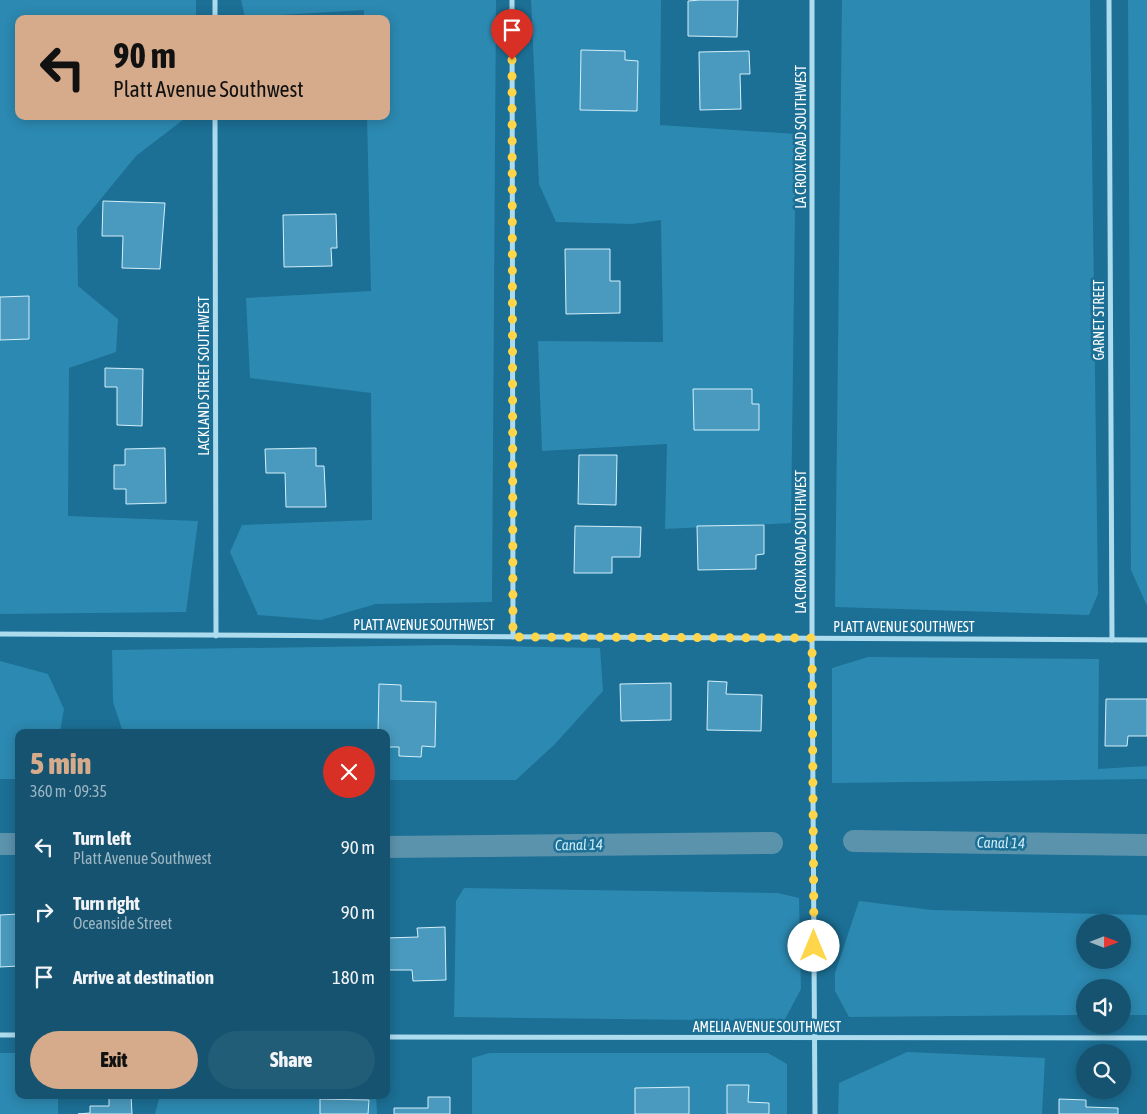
<!DOCTYPE html>
<meta charset="utf-8">
<style>
:root{--surface:#155370;--page:#225d78;--text:#f1f3f6;--muted:#9db6c3;--accent:#d6ab8b}
body{margin:0;font-family:"Asap Condensed",sans-serif;background:var(--page);color:var(--text);height:100vh;display:flex;flex-direction:column;font-size:19px;white-space:nowrap}
*{box-sizing:border-box;margin:0}
p{font-size:16px;color:var(--muted)}
.icon{flex:none;width:28px;height:28px;fill:none;stroke:currentColor;stroke-width:2;stroke-linecap:round;stroke-linejoin:round}
.map{position:relative;flex:1;overflow:hidden}
.sheet{position:absolute;left:15px;top:729px;width:375px;height:370px;display:flex;flex-direction:column;background:var(--surface);border-radius:10px;box-shadow:0 2px 12px #0003}
.sheet>*{flex:none}
.banner{position:absolute;left:15px;top:15px;width:375px;height:105px;border-radius:10px;box-shadow:0 2px 12px #0003;background:#d6ab8b;color:#111;overflow:hidden}
.needle{width:32px;rotate:90deg}
.controls{position:absolute;left:1076px;top:914px;display:grid;gap:10px}
.controls a{display:grid;place-items:center;width:55px;height:55px;border-radius:50%;background:var(--surface);box-shadow:0 2px 12px #0003;font-size:25px}
.pin{position:absolute;display:grid;place-items:center;width:42px;height:42px;color:#fff;margin:-51px -21px;border-radius:50% 50% 50% 0;rotate:-45deg;box-shadow:0 0 5px #0007}
.pin .icon{rotate:45deg}
.me{position:absolute;width:55px;margin:-28px;rotate:0deg;stroke-linejoin:round;filter:drop-shadow(0 0 4px #0008)}
.turn{display:flex;align-items:center;gap:18px;height:105px;padding:0 15px;font-size:22px}
.turn .icon{width:65px;height:65px;stroke-width:2.5}
.turn b{display:block;font-size:35px;line-height:42px}
.round{display:grid;place-items:center;flex:none;width:52px;height:52px;border-radius:26px;background:var(--page)}
.overview{display:flex;align-items:center;justify-content:space-between;height:85px;padding:0 15px}
h1{font-size:30px;font-weight:800;line-height:38px;color:var(--accent)}
.primary-button{display:flex;gap:10px;margin-top:auto;padding:10px 15px}
.primary-button a{flex:1;height:58px;border-radius:30px;background:var(--accent);color:#111;font-size:20px;font-weight:800;line-height:58px;text-align:center}
.primary-button a+a{background:var(--page);color:var(--text)}
ul{padding:0;list-style:none}
li{display:flex;align-items:center;gap:15px;height:65px;padding:0 15px}
li div{flex:1}
li b{display:block;font-size:19px}
li em{font-style:normal}
.map>svg:first-child{display:block}
</style>
<div class="map">
<svg width="1147" height="1114" viewBox="0 0 1147 1114">
<rect width="100%" height="100%" fill="#1c6f95"/>
<!-- green -->
<g fill="#2c89b1" fill-rule="evenodd">
<polygon points="0,0 196,0 196,19 19,19 19,116 188,116 136,156 77,228 78,286 118,319 116,352 69,368 68,516 198,521 186,612 0,614"/>
<polygon points="241,0 496,0 492,602 376,604 321,620 258,615 230,552 242,525 372,520 371,393 250,378 246,298 371,291 367,116 386,116 386,19 364,19 364,10 245,17"/>
<polygon points="531,0 661,0 660,125 796,134 791,523 665,529 667,444 542,451 538,341 663,342 661,220 632,224 556,222 539,184"/>
<polygon points="842,0 1090,0 1098,594 1089,615 835,607"/>
<polygon points="1128,0 1147,0 1147,606 1131,570"/>
<polygon points="449,645 600,648 603,691 555,744 516,780 386,780 386,732 123,732 113,702 112,650"/>
<polygon points="868,657 1099,659 1098,769 1147,766 1147,779 832,783 832,668"/>
<polygon points="0,661 48,674 64,709 60,732 19,732 19,779 0,779"/>
<polygon points="464,888 778,893 799,898 801,989 784,1021 454,1017 456,901"/>
<path d="M859 901 932 910 1147 915V1015H1123L1122 988H1085V1015L849 1017 835 991V973ZM1085 922H1122V960H1085Z"/>
<polygon points="907,1052 1045,1058 1042,1114 838,1114 839,1083"/>
<polygon points="0,1053 19,1053 19,1095 58,1095 58,1114 0,1114"/>
<polygon points="490,1053 768,1053 787,1064 787,1114 472,1114 472,1058"/>
<polygon points="160,1095 376,1095 377,1114 155,1114"/>
</g>
<g fill="none" stroke-linecap="round" stroke-linejoin="round">
<!-- canal -->
<g stroke="#5c93ac" stroke-width="22">
<polyline points="854,841 1147,845"/>
<polyline points="0,844 19,844"/>
<polyline points="386,847 772,843"/>
</g>
</g>
<!-- building -->
<g fill="#499abe" stroke="#d5f0fb">
<polygon points="700,0 738,0 737,37 688,36 688,1"/>
<polygon points="581,50 625,51 625,60 638,61 637,111 580,110"/>
<polygon points="749,51 750,74 740,74 741,109 700,110 699,52"/>
<polygon points="103,201 165,203 160,269 122,268 123,236 102,236"/>
<polygon points="336,214 337,248 331,248 332,266 284,267 283,215"/>
<polygon points="565,249 610,249 610,281 620,281 620,313 566,314"/>
<polygon points="29,296 29,339 0,340 0,297"/>
<polygon points="105,368 143,369 142,426 117,425 117,387 105,387"/>
<polygon points="693,389 752,389 752,404 759,404 759,430 694,430"/>
<polygon points="165,448 166,503 126,504 126,489 114,489 114,465 125,465 125,449"/>
<polygon points="316,448 316,466 324,466 326,507 286,507 285,473 266,473 265,449"/>
<polygon points="579,455 617,455 616,505 578,504"/>
<polygon points="764,525 764,554 756,555 756,569 698,570 697,526"/>
<polygon points="575,526 641,527 640,557 612,557 612,573 574,573"/>
<polygon points="708,681 727,682 726,694 762,695 761,731 707,730"/>
<polygon points="671,683 671,720 621,721 620,684"/>
<polygon points="379,684 401,685 401,701 436,702 435,747 422,746 421,757 399,756 399,747 386,747 386,732 378,732"/>
<polygon points="1106,699 1147,699 1147,736 1128,736 1127,746 1105,746"/>
<polygon points="19,914 19,977 19,966 0,967 0,915"/>
<polygon points="445,927 446,980 413,981 412,970 386,970 386,938 418,937 417,928"/>
<polygon points="727,1085 749,1085 748,1102 769,1103 769,1114 727,1114"/>
<polygon points="689,1087 689,1114 635,1114 635,1088"/>
<polygon points="109,1095 131,1095 132,1114 78,1114 90,1113 90,1106 109,1106"/>
<polygon points="428,1097 450,1097 450,1114 394,1114 394,1108 428,1108"/>
<polygon points="320,1099 369,1100 368,1114 320,1114"/>
<polygon points="1059,1099 1086,1100 1086,1107 1118,1108 1118,1114 1059,1114"/>
</g>
<g fill="none" stroke-linecap="round" stroke-linejoin="round">
<!-- street -->
<g stroke="#aedcef" stroke-width="5">
<polyline points="215,0 215,19"/>
<polyline points="512,0 513,637"/>
<polyline points="812,0 812,638 815,1114"/>
<polyline points="1109,0 1112,640"/>
<polyline points="215,116 216,636"/>
<polyline points="0,634 1147,640"/>
<polyline points="0,1035 19,1035"/>
<polyline points="386,1037 1147,1038"/>
</g>
</g>
<g fill="none" stroke-linecap="round" stroke-linejoin="round">
<!-- route -->
<polyline stroke="#ffd54a" stroke-width="9" stroke-dasharray="0 16.2" points="512,60 513,637 812,638 814,946"/>
</g>
<g text-anchor="middle" stroke-width="5" stroke-linejoin="round" paint-order="stroke">
<!-- street labels -->
<g font-size="14" fill="#fff" stroke="#1c6f95">
<text transform="translate(801 137) rotate(-90)" y="5">LA CROIX ROAD SOUTHWEST</text>
<text transform="translate(1099 320) rotate(-90)" y="5">GARNET STREET</text>
<text transform="translate(204 376) rotate(-90)" y="5">LACKLAND STREET SOUTHWEST</text>
<text transform="translate(801 542) rotate(-90)" y="5">LA CROIX ROAD SOUTHWEST</text>
<text x="424" y="630">PLATT AVENUE SOUTHWEST</text>
<text x="904" y="632">PLATT AVENUE SOUTHWEST</text>
<text x="767" y="1032">AMELIA AVENUE SOUTHWEST</text>
</g>
<!-- water labels -->
<g font-size="15" font-style="italic" fill="#ccecf8" stroke="#1c6f95">
<text transform="translate(1001 843) rotate(1)" y="5">Canal 14</text>
<text transform="translate(579 845) rotate(-1)" y="5">Canal 14</text>
</g>
</g>
</svg>
<div class="controls">
<a><svg class="needle" viewBox="-14 -14 28 28"><path d="M0-13l5 13h-10z" fill="#e53935"/><path d="M0 13l5-13h-10z" fill="#9db6c3"/></svg></a>
<a><svg class="icon" aria-label="sound" viewBox="0 0 24 24"><path d="M4 9h4l5-4v14l-5-4H4zM17 9q2 3 0 6"/></svg></a>
<a><svg class="icon" aria-label="search" viewBox="0 0 24 24"><circle cx="10" cy="10" r="6"/><path d="M15 15l6 6"/></svg></a>
</div>
<div class="pin" style="left:512px;top:60px;background:#d93025"><svg class="icon" aria-label="arrive" viewBox="0 0 24 24"><path d="M6 21V4h12l-3 4 3 4H6"/></svg></div>
<svg class="me" style="left:814px;top:946px" viewBox="-20 -20 40 40"><circle r="19" fill="#fff"/><path d="M0-13L10 11 0 6-10 11z" fill="#ffd54a"/></svg>
<div class="banner">
<div class="turn"><svg class="icon" aria-label="left" viewBox="0 0 24 24"><path d="M17 20v-9H6M10 6l-5 5 5 5"/></svg><div><b>90 m</b>Platt Avenue Southwest</div></div>
</div>
<section class="sheet">
<div class="overview"><div><h1>5 min</h1><p>360 m · 09:35</p></div><a class="round" style="background:#d93025;color:#fff"><svg class="icon" aria-label="close" viewBox="0 0 24 24"><path d="M6 6l12 12M18 6L6 18"/></svg></a></div>
<ul>
<li><svg class="icon" aria-label="left" viewBox="0 0 24 24"><path d="M17 20v-9H6M10 6l-5 5 5 5"/></svg><div><b>Turn left</b><p>Platt Avenue Southwest</p></div><em>90 m</em></li>
<li><svg class="icon" aria-label="right" viewBox="0 0 24 24"><path d="M7 20v-9h11M14 6l5 5-5 5"/></svg><div><b>Turn right</b><p>Oceanside Street</p></div><em>90 m</em></li>
<li><svg class="icon" aria-label="arrive" viewBox="0 0 24 24"><path d="M6 21V4h12l-3 4 3 4H6"/></svg><div><b>Arrive at destination</b></div><em>180 m</em></li>
</ul>
<div class="primary-button"><a>Exit</a><a>Share</a></div>
</section>
</div>
